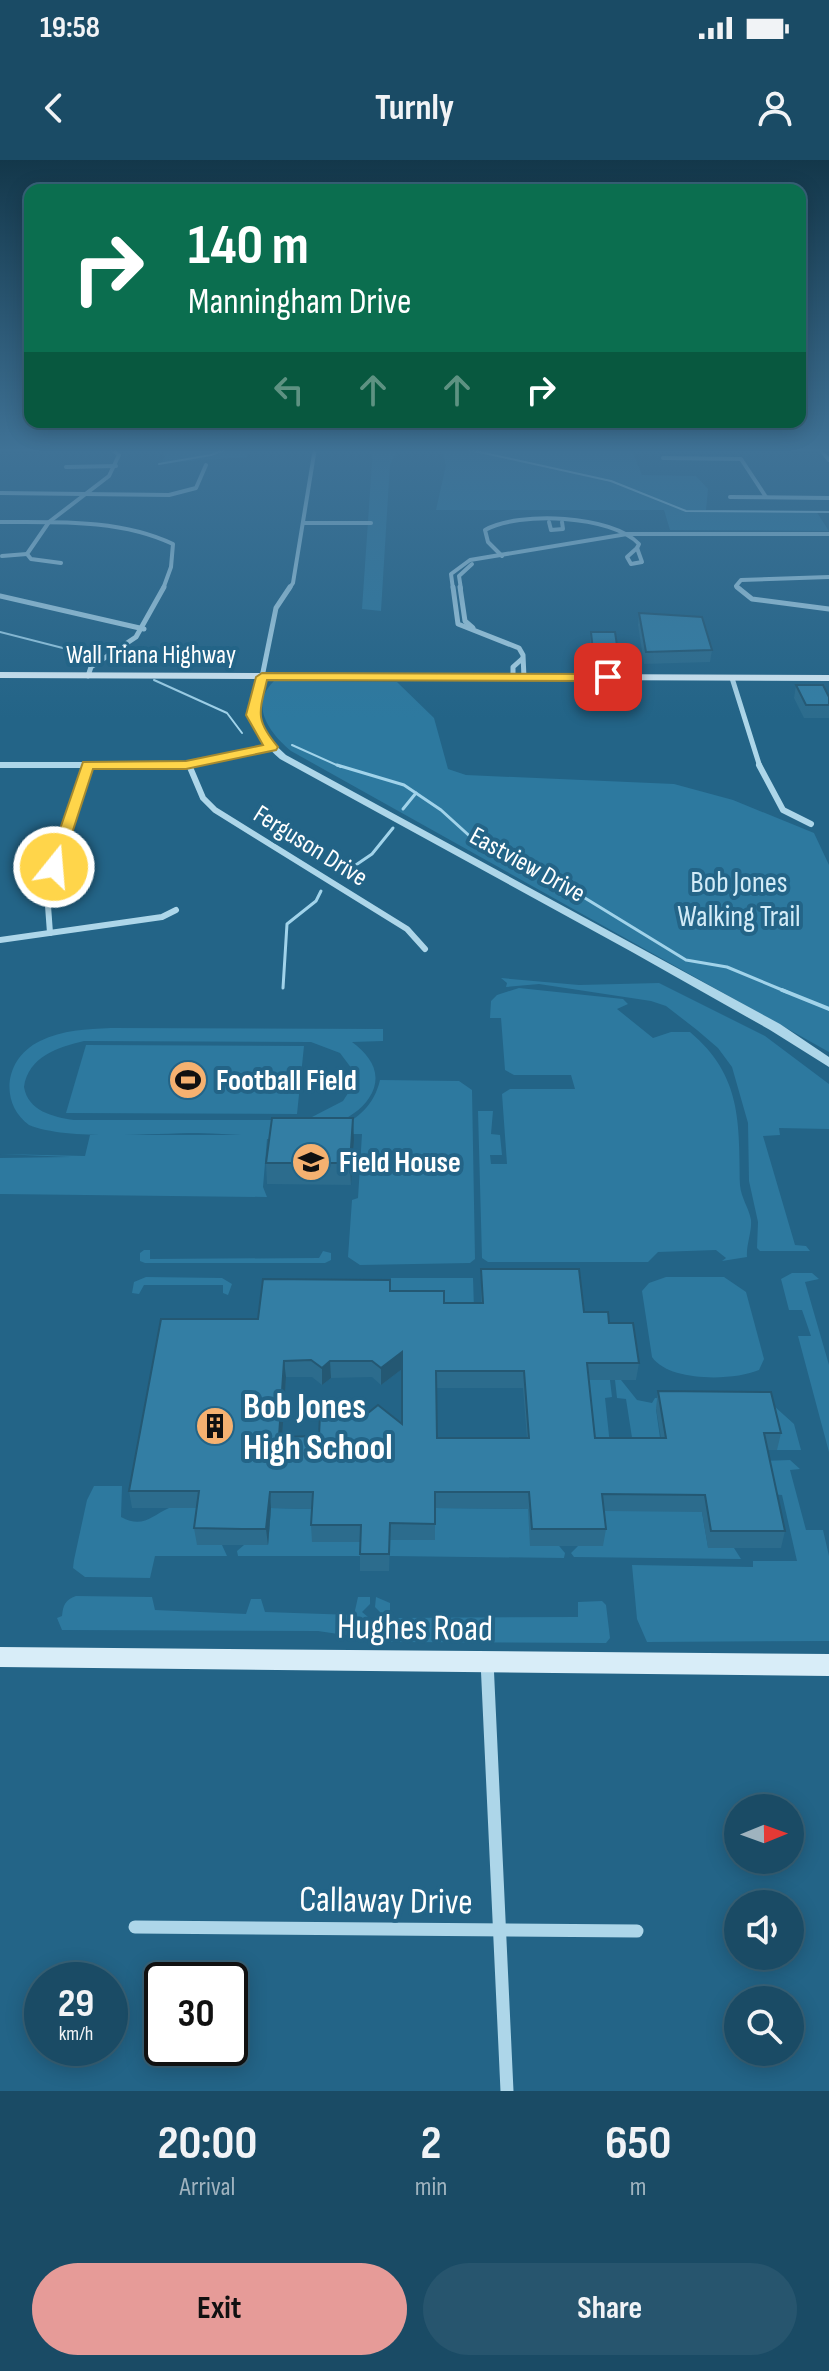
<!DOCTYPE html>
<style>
:root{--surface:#1a4b65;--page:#27556e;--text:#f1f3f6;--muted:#9fb3bf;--line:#386379;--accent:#e69b98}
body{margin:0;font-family:"Sofia Sans Condensed",sans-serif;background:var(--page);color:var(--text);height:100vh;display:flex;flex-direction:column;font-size:30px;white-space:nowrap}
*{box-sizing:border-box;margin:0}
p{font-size:26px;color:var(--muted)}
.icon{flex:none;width:44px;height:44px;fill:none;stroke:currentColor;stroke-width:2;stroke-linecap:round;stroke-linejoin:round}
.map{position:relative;height:1931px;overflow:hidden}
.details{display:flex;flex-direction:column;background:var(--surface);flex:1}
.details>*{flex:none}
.top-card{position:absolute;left:24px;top:24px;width:782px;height:244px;border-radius:16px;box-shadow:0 4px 20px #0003,0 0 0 2px var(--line);background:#0b6e4f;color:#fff;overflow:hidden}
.needle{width:52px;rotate:89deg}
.fabs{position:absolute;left:724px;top:1634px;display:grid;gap:16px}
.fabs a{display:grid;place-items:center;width:80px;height:80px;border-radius:50%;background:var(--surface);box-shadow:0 4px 20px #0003,0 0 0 2px var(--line);font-size:40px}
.speed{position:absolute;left:24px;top:1802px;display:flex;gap:16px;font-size:40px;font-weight:700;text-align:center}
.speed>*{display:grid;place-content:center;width:104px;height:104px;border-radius:50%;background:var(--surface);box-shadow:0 4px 20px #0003,0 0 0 2px var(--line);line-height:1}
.speed small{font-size:20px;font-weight:400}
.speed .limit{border:4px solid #111;border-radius:12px;background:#fff;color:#111}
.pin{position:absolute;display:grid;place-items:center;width:68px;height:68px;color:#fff;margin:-34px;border-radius:16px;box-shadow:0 4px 12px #0006}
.me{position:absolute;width:88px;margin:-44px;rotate:17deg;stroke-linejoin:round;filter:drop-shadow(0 0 6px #0008)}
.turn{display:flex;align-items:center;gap:28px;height:168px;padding:0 32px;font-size:36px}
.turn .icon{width:104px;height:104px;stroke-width:2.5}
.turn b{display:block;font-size:56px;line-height:68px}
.lanes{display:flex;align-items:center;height:76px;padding:0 32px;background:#0003;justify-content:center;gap:40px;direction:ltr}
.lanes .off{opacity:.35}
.eta{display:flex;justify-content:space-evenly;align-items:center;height:136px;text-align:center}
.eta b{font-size:48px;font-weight:700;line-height:56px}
.primary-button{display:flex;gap:16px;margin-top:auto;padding:16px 32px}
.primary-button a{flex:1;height:92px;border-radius:48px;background:var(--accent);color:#111;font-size:32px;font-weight:700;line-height:92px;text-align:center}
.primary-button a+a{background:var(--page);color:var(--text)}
.status{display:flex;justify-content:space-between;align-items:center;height:56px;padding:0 40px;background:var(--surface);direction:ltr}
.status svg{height:22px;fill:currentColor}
header{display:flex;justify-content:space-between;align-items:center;height:104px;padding:0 32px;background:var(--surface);font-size:36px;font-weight:700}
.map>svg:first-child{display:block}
</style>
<div class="status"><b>19:58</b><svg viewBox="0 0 49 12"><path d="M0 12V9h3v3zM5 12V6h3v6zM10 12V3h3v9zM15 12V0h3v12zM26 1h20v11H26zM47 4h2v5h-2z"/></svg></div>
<header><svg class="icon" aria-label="back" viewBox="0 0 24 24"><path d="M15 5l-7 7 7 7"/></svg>Turnly<svg class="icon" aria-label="person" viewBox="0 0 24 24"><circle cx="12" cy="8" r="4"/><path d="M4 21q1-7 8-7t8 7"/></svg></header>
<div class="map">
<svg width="829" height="1931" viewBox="0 0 829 1931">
<rect width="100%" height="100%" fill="#236487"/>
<!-- green -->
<g fill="#2d799f" fill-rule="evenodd">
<polygon points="161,288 249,288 247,297 162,303 165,296"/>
<polygon points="373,288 398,288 390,304 381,451 362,449"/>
<polygon points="428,288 631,288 642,315 696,316 708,329 706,350 816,351 829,371 670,370 664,350 436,350 446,305 442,292"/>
<path d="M274 521 397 522 434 558 448 609 466 615 674 624 733 640 814 673 829 705V892L291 591C271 574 248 546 274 521Z"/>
<polygon points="501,818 579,825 659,823 765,876 829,924 829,969 779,968 780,975 763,976 795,1085 806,1086 810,1091 760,1091 757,1088 758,1062 749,1021 748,963 732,907 718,888 697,870 666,846 651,841 539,824 506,827 507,823"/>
<path d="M519 828 623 839 628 844 617 849 653 878 671 872H690C742 916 739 962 740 1025 741 1038 749 1048 751 1060 752 1072 746 1085 747 1097L722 1101 726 1098 716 1090 658 1092 648 1102H488L482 1098 478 951H493L491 974 500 975 502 995H490L491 1004H507L502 934 510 929H575L571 915H514L505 910 501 858H490L491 841 497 835Z"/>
<path d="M111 868 383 869V881L352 882C371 896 384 915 369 938 354 962 315 971 289 974 259 977 227 974 198 973 153 973 68 981 29 965 0 944 3 899 40 881 63 870 86 869 111 868ZM84 881 311 882 340 893 355 913 354 924 343 941 312 957 282 960H74C53 957 28 951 24 927 28 897 58 887 84 881Z"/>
<polygon points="86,885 304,886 297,954 66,953"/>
<path d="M380 920 459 921 472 930 475 1099 470 1103 360 1105 348 1097 352 1040 358 1038 362 974H338L336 970C358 958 374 946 380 920Z"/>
<polygon points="90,975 298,975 289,979 267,979 263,1027 267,1037 0,1034 0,998 71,997 0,994 85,996"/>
<polygon points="144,1090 150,1090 150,1099 319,1098 323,1091 331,1093 331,1100 325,1103 145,1103 140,1101 140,1093"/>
<polygon points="792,1113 812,1113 819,1119 805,1122 829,1205 829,1292 798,1176 811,1176 802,1150 789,1150 781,1119"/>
<polygon points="146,1117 222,1118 232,1124 228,1135 223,1133 223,1125 144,1125 139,1134 132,1133 134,1122"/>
<path d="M666 1117H724L746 1132 764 1199 759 1210C733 1221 669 1222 652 1197L642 1131 649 1123Z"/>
<polygon points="391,1118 473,1118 474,1150 391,1136"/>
<polygon points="585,1220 610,1220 612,1237 605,1238 610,1285 633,1284 626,1239 617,1238 615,1220 621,1220 637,1240 652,1243 655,1238 774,1246 794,1264 801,1290 777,1290 767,1248 656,1249 660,1278 596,1317"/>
<polygon points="790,1300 800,1309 790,1310 806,1370 823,1370 829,1396 829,1481 647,1482 637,1459 632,1405 753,1407 753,1401 797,1401 782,1335 769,1334 762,1301"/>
<path d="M94 1326H122L121 1357C143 1369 151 1356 169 1348 176 1345 194 1348 202 1348L197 1385H222L227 1396H155L150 1418 85 1417 73 1408 74 1400 87 1340Z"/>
<polygon points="597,1329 702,1352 708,1387 734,1388 741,1399 574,1397 571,1393 578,1386 603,1385"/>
<polygon points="271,1348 314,1349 361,1382 361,1396 238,1396 237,1391 244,1385 268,1385"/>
<polygon points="435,1348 528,1349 565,1393 564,1398 390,1396 390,1380"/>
<path d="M76 1436 152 1437 155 1450 246 1454 251 1439H261L265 1452 354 1455 358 1437H370V1444L362 1452 374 1462 380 1452 375 1447 376 1437 390 1443V1458L578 1457V1442L602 1441 606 1445 610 1478 606 1483 392 1482 318 1471 62 1470 57 1458 62 1456C63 1445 65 1440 76 1436Z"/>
</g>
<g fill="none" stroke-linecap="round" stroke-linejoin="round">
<!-- stream-far2 -->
<g stroke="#a1d3ea" stroke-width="2">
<polyline points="461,288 611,321 686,351 829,352"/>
<polyline points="159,304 211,295 229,288"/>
<polyline points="0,472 98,497"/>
<polyline points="154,520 227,553 242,573"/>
<polyline points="292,585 341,607"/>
</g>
<!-- stream-far1 -->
<g stroke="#a1d3ea" stroke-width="3">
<polyline points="337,605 404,625 441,650 474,680 535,703 552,723 580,735 686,800 727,807 787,832"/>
<polyline points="403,649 416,633"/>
<polyline points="347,711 372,694 393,668"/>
<polyline points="283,828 287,764 316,741 321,731"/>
</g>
<!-- stream -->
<polyline stroke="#a1d3ea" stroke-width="4" points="782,830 829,849"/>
<!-- minor-far3 -->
<g stroke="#add6e9" stroke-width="4">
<polyline points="819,288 829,300"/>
<polyline points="663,298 741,299 766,337"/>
<polyline points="66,307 116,306"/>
<polyline points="0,333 169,335 196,328 206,305"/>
<polyline points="730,337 829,338"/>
<path d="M0 362C57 362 121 359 173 384L171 407 163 429"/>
<polyline points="549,362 551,370 563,369 562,362"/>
<polyline points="303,363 371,363"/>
<polygon points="637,388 642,402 631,404 627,397"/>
<polyline points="2,396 27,394"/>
<path d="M502 396 488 382 485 370C519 351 612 355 639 384L637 388"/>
<polyline points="61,403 31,399 27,394 49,362 109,316 119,295 111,288"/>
<polyline points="289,429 293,423 315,288"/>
<polyline points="453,429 451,414 470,400 627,374 829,374"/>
<polyline points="461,429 459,416 472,404"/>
<polyline points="740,429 736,426 741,420 829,417"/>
</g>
<!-- minor-far2 -->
<g stroke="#add6e9" stroke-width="5">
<polyline points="453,427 458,464 519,488 523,495 524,518"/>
<polyline points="460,427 465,461 473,468"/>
<polyline points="737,427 752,439 829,449"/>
<polyline points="0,436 144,469"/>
<polyline points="88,516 91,507 136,477 164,427"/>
<polyline points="262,517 276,448 290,427"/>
<polyline points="513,517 513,507 522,499"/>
<polyline points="732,518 760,607"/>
<polyline points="189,604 190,607"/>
<polyline points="0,605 186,605 272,587"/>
</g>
<!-- minor-far1 -->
<g stroke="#add6e9" stroke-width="6">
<polyline points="0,605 187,605"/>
<polyline points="189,605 203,638 215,650 407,769 425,789"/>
<polyline points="759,605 783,650 811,664"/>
<polyline points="50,773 47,732 88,605"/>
<polyline points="0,780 162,757 176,750"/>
</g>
<!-- minor -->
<g stroke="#add6e9" stroke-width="13">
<polyline points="487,1501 507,1931"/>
<polyline points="135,1767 637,1771"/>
</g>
<!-- tertiary -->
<path fill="#add6e9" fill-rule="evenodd" d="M262 514 266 517C254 555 257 568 286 595L780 864 829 897V907L770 870 632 792 280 599C249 571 244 556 258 517Z"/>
<!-- secondary -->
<g fill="#d8edf8" fill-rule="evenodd">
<polygon points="0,512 829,515 829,521 0,518"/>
<polygon points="0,1487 829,1494 829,1516 0,1507"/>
</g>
</g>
<!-- wall -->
<g fill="#2c6c8d" fill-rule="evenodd">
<polygon points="639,453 712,490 710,502 644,504 638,465"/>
<polygon points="591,472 618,492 617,504 592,503 590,484"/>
<polygon points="796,525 829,545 829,558 804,558 794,538"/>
<polygon points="354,980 351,1025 267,1024 266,1003"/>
<path d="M481 1109 609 1163 639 1203 636 1220H589L595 1278H661L656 1248 658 1231 781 1273 777 1290H767L785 1371 781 1388H708L702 1352 604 1351 606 1369 603 1386H530L528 1349 435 1348V1380H390L389 1411H360V1382H312L311 1365 312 1349 271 1348 268 1385H197L194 1368 197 1348H132L129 1331 258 1159 391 1131 444 1143H481ZM402 1209V1264L319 1276 282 1277 286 1217H312L322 1225 331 1218 372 1217 381 1225ZM437 1228H523L527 1278H437Z"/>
</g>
<!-- shaded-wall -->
<g fill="#245873">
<polygon points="353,958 354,980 351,1025 350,1003"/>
<polygon points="402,1192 402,1209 381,1225 381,1208"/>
<polygon points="284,1201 286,1217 281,1294 279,1277"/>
<polygon points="330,1201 331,1218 322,1225 322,1208"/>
<polygon points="270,1332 271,1348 268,1385 266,1369"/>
</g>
<!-- building -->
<g fill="#337ea4" stroke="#245873" stroke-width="2" fill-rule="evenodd">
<polygon points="639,453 702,457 712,490 646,492"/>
<polygon points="591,472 615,472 618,492 593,491"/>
<polygon points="796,525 823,525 829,537 829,545 806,545"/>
<polygon points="272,958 353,958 350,1003 266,1003"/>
<path d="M481 1109H579L584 1152H608L609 1163H633L639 1203H587L595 1278H666L658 1231 771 1232 781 1273H764L785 1371H711L705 1335 602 1334 606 1369H532L529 1332H435V1364L390 1363 389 1394H360L361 1365H311L313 1332H270L266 1369H242L194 1368 199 1331H129L161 1159H258L263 1119 390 1120V1131H444V1143H483ZM402 1192V1264L378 1245 368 1253 320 1254 319 1276 279 1277 284 1201 311 1200 322 1208 330 1201H372L381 1208ZM436 1211H524L529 1278H437Z"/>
</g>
<!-- sky -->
<linearGradient id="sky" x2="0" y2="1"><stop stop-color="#13374a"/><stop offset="0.52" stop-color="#3f7296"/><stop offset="1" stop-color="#3f7296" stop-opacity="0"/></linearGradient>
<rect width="829" height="558" fill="url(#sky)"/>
<!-- route -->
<path fill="#ffd54a" stroke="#a68a30" stroke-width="2" d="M262 513 608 514 614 517 608 521 267 520C259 553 255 560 278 587L276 590 186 609H93L61 707 49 710 47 707 83 602 186 601 263 585 246 555 256 517Z"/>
<!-- icons -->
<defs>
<g id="stadium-disc" transform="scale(2)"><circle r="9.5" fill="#f5b170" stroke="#236487"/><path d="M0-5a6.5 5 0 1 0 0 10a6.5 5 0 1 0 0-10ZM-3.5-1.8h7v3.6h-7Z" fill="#111"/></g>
<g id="school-disc" transform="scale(2)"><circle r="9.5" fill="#f5b170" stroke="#236487"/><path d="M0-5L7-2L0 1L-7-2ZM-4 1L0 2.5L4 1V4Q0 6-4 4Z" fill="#111"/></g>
<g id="building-disc" transform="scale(2)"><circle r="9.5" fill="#f5b170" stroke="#236487"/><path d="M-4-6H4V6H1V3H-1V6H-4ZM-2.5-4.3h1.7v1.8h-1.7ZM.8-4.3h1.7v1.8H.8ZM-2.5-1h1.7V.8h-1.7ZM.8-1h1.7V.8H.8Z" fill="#111"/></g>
</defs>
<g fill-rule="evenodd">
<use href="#stadium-disc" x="188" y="920"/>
<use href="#school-disc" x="311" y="1002"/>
<use href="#building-disc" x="215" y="1266"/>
</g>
<g text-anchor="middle" stroke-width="8" stroke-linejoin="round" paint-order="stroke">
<!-- far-street labels -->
<g font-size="26" fill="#fff" stroke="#236487">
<text x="151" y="503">Wall Triana Highway</text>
<text transform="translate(311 685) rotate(32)" y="9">Ferguson Drive</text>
<text transform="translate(528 704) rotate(29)" y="9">Eastview Drive</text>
</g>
<!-- park labels -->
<g font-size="30" fill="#d2ebf7" stroke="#236487">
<text x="739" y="732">Bob Jones<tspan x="739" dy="34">Walking Trail</tspan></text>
</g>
<!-- poi labels -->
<g font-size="30" font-weight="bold" fill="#fff" stroke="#236487" text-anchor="start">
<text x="216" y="930">Football Field</text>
<text x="339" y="1012">Field House</text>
</g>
<!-- near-poi labels -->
<g font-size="36" font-weight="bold" fill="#fff" stroke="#236487" text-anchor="start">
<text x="243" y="1258">Bob Jones<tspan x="243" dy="41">High School</tspan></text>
</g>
<!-- near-street labels -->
<g font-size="36" fill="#fff" stroke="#236487">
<text transform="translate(415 1466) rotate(1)" y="13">Hughes Road</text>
<text transform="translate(386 1739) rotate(1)" y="13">Callaway Drive</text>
</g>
</g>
</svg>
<div class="fabs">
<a><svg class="needle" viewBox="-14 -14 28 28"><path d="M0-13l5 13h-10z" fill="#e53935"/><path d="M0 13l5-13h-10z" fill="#9fb3bf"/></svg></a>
<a><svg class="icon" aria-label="sound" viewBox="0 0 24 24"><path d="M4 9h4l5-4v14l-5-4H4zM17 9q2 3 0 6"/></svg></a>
<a><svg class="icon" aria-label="search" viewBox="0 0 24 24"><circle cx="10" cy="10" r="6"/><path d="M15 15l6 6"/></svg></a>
</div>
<div class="speed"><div>29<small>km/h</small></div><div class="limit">30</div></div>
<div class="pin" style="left:608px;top:517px;background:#d93025"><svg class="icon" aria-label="arrive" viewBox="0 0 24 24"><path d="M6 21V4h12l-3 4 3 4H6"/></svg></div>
<svg class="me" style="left:54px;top:707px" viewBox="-20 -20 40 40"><circle r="17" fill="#ffd54a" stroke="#fff" stroke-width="3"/><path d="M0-11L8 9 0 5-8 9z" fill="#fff"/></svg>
<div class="top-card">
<div class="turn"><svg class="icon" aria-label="right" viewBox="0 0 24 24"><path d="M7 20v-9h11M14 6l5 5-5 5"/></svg><div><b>140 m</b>Manningham Drive</div></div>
<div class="lanes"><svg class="icon off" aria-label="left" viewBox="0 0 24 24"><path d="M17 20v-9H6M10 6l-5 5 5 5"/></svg><svg class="icon off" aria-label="ahead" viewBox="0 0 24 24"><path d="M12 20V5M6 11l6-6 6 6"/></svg><svg class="icon off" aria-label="ahead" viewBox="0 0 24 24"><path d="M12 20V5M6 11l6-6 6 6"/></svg><svg class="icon" aria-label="right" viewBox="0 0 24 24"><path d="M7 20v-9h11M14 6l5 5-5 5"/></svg></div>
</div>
</div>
<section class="details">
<div class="eta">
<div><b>20:00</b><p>Arrival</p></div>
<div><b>2</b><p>min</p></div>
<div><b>650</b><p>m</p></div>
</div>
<div class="primary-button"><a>Exit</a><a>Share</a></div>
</section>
